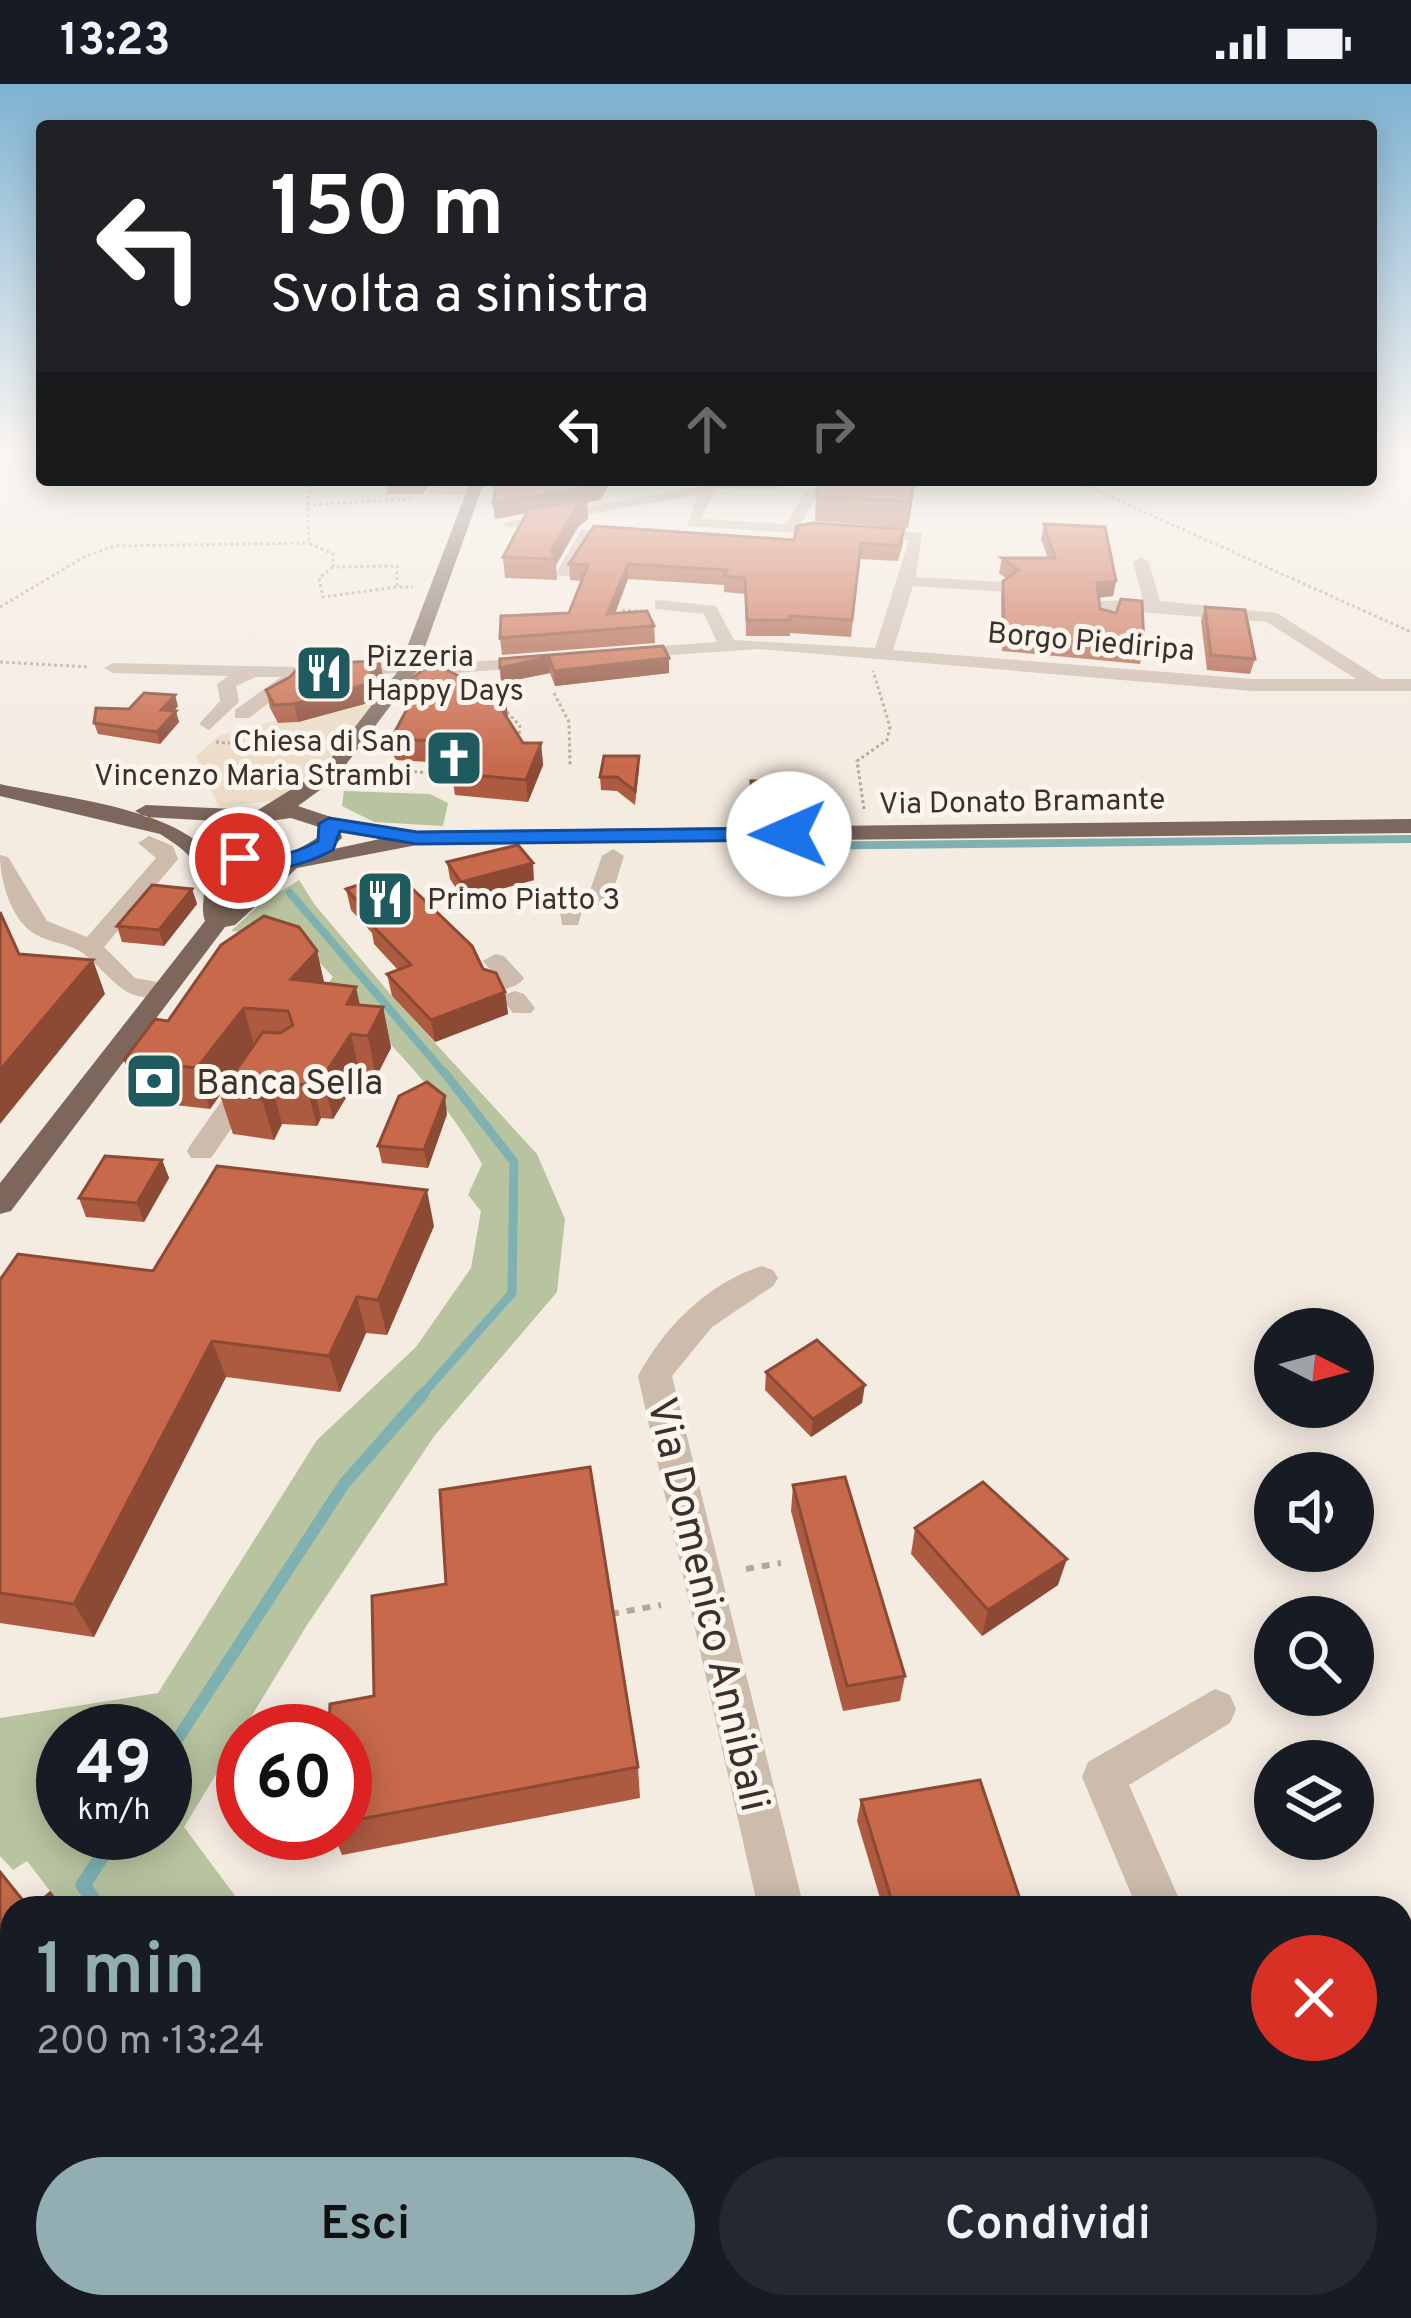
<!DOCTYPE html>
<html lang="it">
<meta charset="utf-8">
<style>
:root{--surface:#171b24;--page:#242831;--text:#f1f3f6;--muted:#9ea1a6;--accent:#92aeb2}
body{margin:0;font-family:Overpass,sans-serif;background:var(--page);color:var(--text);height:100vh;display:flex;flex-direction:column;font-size:45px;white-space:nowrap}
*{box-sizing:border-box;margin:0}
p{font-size:39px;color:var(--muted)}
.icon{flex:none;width:66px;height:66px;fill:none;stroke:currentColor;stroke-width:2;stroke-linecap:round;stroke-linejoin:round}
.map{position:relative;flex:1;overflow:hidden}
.sheet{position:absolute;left:0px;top:1812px;width:1413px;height:423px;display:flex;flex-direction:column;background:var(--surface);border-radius:36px 36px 0 0;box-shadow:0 6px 30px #0003}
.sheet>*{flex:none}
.guide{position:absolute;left:36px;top:36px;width:1341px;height:366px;border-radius:12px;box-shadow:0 6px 30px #0003;background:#202124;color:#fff;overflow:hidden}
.needle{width:78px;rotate:96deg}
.tools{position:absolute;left:1254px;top:1224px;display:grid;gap:24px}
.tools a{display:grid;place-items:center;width:120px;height:120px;border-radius:50%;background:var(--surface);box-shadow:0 6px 30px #0003;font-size:60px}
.speed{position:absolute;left:36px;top:1620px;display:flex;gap:24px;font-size:60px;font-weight:700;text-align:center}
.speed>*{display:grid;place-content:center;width:156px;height:156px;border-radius:50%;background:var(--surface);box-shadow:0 6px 30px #0003;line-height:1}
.speed small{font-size:30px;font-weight:400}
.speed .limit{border:18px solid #d22;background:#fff;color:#111}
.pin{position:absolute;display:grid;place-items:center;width:102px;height:102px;color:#fff;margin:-51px;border:6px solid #fff;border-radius:50%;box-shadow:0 3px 12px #0007}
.me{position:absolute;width:132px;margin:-66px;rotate:269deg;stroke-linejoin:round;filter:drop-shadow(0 0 9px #0008)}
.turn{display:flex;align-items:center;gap:42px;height:252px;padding:0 36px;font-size:54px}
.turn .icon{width:156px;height:156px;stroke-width:2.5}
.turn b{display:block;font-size:84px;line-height:102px}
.lanes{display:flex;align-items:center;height:114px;padding:0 36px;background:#0003;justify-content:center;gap:60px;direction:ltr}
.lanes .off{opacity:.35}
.round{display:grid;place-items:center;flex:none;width:126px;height:126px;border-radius:63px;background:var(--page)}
.headline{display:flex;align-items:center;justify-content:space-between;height:204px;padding:0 36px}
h1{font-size:72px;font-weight:600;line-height:90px;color:var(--accent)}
.cta{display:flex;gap:24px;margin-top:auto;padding:24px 36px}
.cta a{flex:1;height:138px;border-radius:72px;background:var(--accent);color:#111;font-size:48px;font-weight:600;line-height:138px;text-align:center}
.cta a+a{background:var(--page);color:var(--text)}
.status{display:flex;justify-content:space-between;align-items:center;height:84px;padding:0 60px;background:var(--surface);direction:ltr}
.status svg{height:33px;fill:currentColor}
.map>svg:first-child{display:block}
</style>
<div class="status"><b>13:23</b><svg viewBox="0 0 49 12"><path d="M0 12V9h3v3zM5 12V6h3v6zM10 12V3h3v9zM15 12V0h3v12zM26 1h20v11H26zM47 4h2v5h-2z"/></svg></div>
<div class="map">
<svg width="1411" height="2234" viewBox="0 0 1411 2234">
<rect width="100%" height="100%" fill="#f4ebe1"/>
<!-- green -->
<g fill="#b8c4a0" fill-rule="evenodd">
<polygon points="344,707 430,710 448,719 443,742 374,738 342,722"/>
<path d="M299 796 315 821 392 912 537 1070 565 1135 557 1208 435 1351 307 1541 184 1743 244 1824H63L27 1777 13 1786 0 1772V1634L158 1609 317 1356 416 1263 471 1184 481 1127 468 1111 482 1080C453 1027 411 982 370 938 357 924 340 914 329 898L333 893 295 852 231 847 260 820ZM63 1647H165V1749H63Z"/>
<polygon points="1411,1885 1411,2197 1401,2186 1401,1898"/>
<polygon points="236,2223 466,2223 466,2234 218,2234"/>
</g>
<!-- plaza -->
<polygon fill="#ecdcc8" points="333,612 378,613 323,681 279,716 219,723 196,672 220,651 334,622"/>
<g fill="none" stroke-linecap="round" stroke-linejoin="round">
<!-- stream-far3 -->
<g stroke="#7fb0b2" stroke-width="8">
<polyline points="788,762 1411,755"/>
<polyline points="290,809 446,991"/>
</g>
<!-- stream-far2 -->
<polyline stroke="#7fb0b2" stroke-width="9" points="420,1313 512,1209 514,1078 444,988"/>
<!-- stream-far1 -->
<polyline stroke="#7fb0b2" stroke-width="12" points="165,1674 344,1400 423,1310"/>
<!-- stream -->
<polyline stroke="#7fb0b2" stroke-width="15" points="99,1824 83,1801 117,1749"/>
<!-- path-far2 -->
<g stroke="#b9a596" stroke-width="3" stroke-dasharray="3 3" stroke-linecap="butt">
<polyline points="1073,396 1411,548"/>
<polyline points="412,415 307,421 309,459 333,470 333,483 397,482 397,503 413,503"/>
<polyline points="307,421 312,396"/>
<polyline points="333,483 319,494 323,513 397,503"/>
<polyline points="0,523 84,473 114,462 309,459"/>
<polyline points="622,526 642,527"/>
<polyline points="0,578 90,583"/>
<polyline points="554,609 569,638 570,681"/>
<polyline points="507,628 520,642 519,653"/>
<polyline points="216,658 241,660"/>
<polyline points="378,686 436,689"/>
<polyline points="864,725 857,677 887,656 890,643 873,587"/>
</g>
<!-- path-far1 -->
<polyline stroke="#b9a596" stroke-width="4.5" stroke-dasharray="6 6" stroke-linecap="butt" points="351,997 384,999"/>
<!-- path -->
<g stroke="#b9a596" stroke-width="6" stroke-dasharray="8 8" stroke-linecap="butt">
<polyline points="746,1485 781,1479"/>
<polyline points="611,1530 661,1521"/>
</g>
<!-- minor -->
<g fill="#cdbbac" fill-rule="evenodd">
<polygon points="705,396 774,396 780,402 773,406 715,405 701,435 786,440 805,407 839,398 864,399 864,405 816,413 800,441 922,449 916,493 1004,498 1012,503 1004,508 913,502 893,566 1252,595 1356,595 1267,538 1113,526 1113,540 1101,540 1098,517 1143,516 1133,478 1141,473 1149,478 1160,517 1277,529 1381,595 1411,595 1411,607 1252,607 759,565 627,574 618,569 621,565 717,558 704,530 655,525 655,517 661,516 716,522 734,556 875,564 909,456 687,442 698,411 509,444 501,439 702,402"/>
<polygon points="432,403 474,403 481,407 474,411 427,410"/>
<polygon points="582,445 595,448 570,492 558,492 556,489"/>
<polygon points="538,573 547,578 544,582 407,593 399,589 303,593 249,634 235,634 235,626 281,593 256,593 236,602 239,618 209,646 199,640 220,617 217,600 228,592 113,589 104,584 113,579 295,583 410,578 418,582"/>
<path d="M149 752 173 762 178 775 104 863 135 894 173 901 177 906 173 911C123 923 116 895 84 870 70 859 47 859 32 848 10 833 0 795 0 771L8 773 47 837 87 853 156 774 138 759Z"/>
<polygon points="613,765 624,772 610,817 582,827 578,841 562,841 559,822 588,812 602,772"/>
<path d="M495 870 504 872 524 894C516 905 501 907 489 904L485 899 495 891 483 877Z"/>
<polygon points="515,907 524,910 535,924 531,929 513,929 502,915 506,910"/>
<polygon points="249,989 263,998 211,1074 191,1074 187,1067 191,1060 239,992"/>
<path d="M762 1182 773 1186 778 1194 773 1202 712 1243 672 1292 804 1824H758L638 1292C664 1243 708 1199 762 1182Z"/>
<polygon points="1215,1605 1230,1611 1236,1625 1230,1639 1129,1701 1183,1824 1137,1824 1082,1693 1088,1678"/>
<polygon points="1401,2183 1411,2187 1411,2234 1387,2234 1379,2223 1401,2223"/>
<polygon points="838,2223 892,2223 894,2234 840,2234"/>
</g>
<!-- major -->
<path fill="#7d675c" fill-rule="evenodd" d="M471 396H485L416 588 335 695 298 722 337 735 342 754 329 766 417 747 1411 735V749L417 761 297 784 235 841 225 843 11 1127 0 1130V1099L205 837C201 826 204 818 204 806 202 777 182 764 160 750L0 712V700C64 715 204 724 226 796L229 775 221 768 219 753 234 738 146 733 135 727 146 721 258 726 321 687 398 587ZM291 734 319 743 320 752C294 769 274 778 243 764L241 754 270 737ZM250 782 269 785 247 805 248 804Z"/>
</g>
<!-- wall -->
<g fill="#ac5a40">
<polygon points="385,396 460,396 432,398 422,410 387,410"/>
<polygon points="487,396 612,396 600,416 587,418 588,435 578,443 556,481 557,496 505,494 503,473 527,429 495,435 493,419 496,401 488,401"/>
<polygon points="821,396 915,396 908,444 815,437 816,412"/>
<polygon points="1044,440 1116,497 1113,512 1099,514 1100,525 1144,564 1140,580 1002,567 1001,512 1003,497 1007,495 999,489 1002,474 1048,474 1041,455"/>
<polygon points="904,445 903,460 898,477 860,475 851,553 790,549 790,552 746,552 745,510 724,508 724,501 628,495 615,530 654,542 655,559 502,571 500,554 569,529 581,497 570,496 569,480"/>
<polygon points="1205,523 1255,575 1250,590 1207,586 1201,537"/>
<polygon points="669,574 669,589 555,602 550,589 501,599 500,575"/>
<polygon points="380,577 383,594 368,619 298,638 278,639 270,624 266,606"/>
<polygon points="400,605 508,635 523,659 541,659 543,681 528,718 455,711 453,698 432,697 429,678 395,676 391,655 406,627 403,626"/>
<polygon points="178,622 174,627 179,638 160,660 98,650 94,639 129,625"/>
<polygon points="639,685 635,721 617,707 601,706 600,693"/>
<polygon points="751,697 783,719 782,736 753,736"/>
<polygon points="447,778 534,796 463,815 450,795"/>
<polygon points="192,805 197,820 164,862 122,858 117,842"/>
<polygon points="346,805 483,885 505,908 508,930 435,958 392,912 387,890 398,886 374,860 372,849 351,826"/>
<polygon points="317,867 324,899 360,921 383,923 391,964 376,993 360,991 333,1035 321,1034 317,1042 282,1040 274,1056 233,1050 220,1011 210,1025 140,1017 124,976 168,937"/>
<polygon points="447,1030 428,1084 382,1079 378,1062"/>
<polygon points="162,1076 169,1094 144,1138 86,1133 79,1114"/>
<polygon points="434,1142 387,1251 366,1249 340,1308 226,1293 94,1553 0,1539 0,1196 153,1187"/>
<polygon points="766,1288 862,1319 811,1353 765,1306"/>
<polygon points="793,1401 905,1592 900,1617 843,1627 791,1427"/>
<polygon points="915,1444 1058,1501 982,1552 911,1470"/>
<polygon points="446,1500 638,1683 640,1714 342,1771 333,1749 345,1749 345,1647 374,1612"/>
<polygon points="861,1716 1023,1824 883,1824 857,1737"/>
</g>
<!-- shaded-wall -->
<g fill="#8c4a34">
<polygon points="420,396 460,396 432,398 422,410"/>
<polygon points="602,396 612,396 600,416 587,418 588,435 578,443 556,481 551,466 577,423 581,419 495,435 493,419"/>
<polygon points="914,396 914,408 908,444 910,418"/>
<polygon points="628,480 628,495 608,547 607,530"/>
<polygon points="1116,497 1113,512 1095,514 1097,499"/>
<polygon points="549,573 550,589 501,599 500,584"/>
<polygon points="669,574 669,589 555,602 554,587"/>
<polygon points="380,577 383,594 368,619 298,638 294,620"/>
<polygon points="175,611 178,622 164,637 161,626"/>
<polygon points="506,614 508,634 497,618"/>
<polygon points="176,627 179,638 160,660 157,648"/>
<polygon points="541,659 543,681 528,718 526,696"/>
<polygon points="533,779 534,796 463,815 461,798"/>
<polygon points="192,805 197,820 164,862 159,846"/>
<polygon points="317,867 326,907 291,895"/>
<polygon points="93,876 105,910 0,1040 0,986"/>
<polygon points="356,903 365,944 347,920"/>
<polygon points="505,908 508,930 435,958 431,936"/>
<polygon points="383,923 391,964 376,993 368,952"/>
<polygon points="244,924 255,965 220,1009 220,1011 210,1025 197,984"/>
<polygon points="351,950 360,991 333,1035 323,993"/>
<polygon points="311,993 321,1034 317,1042 306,1001"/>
<polygon points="271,998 282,1040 274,1056 262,1015"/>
<polygon points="445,1012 447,1030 428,1084 424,1066"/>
<polygon points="162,1076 169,1094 144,1138 137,1119"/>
<polygon points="427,1106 434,1142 387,1251 378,1216"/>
<polygon points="357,1213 366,1249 340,1308 329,1272"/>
<polygon points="212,1257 226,1293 94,1553 74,1520"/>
<polygon points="865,1301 862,1319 811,1353 813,1335"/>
<polygon points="1067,1475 1058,1501 982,1552 988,1526"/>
</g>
<!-- building -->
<g fill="#c8694b" stroke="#8c4a34" stroke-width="3">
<polygon points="497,396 602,396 599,401 493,419"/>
<polygon points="821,396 914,396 910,418 816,412"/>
<polygon points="587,415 577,423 551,466 555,475 503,473 529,425"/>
<polygon points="813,439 904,445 899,462 861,459 852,536 790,532 790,536 747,536 745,494 724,492 727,486 628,480 607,530 647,527 654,542 500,554 501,532 569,529 588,481 569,480 594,442 794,456 797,442"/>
<polygon points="1044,440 1105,443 1116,497 1097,499 1100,525 1116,529 1121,515 1142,517 1144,564 1004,551 1003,497 1019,486 1002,474 1055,474"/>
<polygon points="1205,523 1245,526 1255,575 1211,571"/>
<polygon points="663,562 669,574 554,587 549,573 500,584 500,575"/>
<polygon points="380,577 364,601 294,620 274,621 266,606 290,593 302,580"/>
<polygon points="431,579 506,614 497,618 523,659 541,659 526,696 452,689 457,677 429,676 438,657 391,655 415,610 400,605"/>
<polygon points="144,609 175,611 161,626 176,627 157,648 94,639 96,624 129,625"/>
<polygon points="604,672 639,672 635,707 617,693 600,693"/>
<polygon points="751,697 780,697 783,719 753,720"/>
<polygon points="518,761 533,779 461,798 447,778"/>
<polygon points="396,789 472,862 483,885 496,889 505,908 431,936 387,890 411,881 370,839 376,837 346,805"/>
<polygon points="152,801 192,805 159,846 117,842"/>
<polygon points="0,828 19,870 93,876 0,986"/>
<polygon points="264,832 299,843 317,867 291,895 356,903 347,920 383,923 368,952 351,950 323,993 311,993 306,1001 271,998 262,1015 220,1009 263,948 280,949 293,941 288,927 244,924 197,984 124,976 155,935 168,937 221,861"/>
<polygon points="427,998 445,1012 424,1066 378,1062 399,1012"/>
<polygon points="105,1072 162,1076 137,1119 79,1114"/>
<polygon points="217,1082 427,1106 378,1216 357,1213 329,1272 212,1257 74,1520 0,1509 0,1196 18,1170 153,1187"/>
<polygon points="817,1256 865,1301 813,1335 766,1288"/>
<polygon points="590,1383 638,1683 345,1738 345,1647 329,1647 330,1620 374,1612 372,1512 446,1500 440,1406"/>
<polygon points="845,1393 905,1592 847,1602 793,1401"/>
<polygon points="983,1398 1067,1475 988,1526 915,1444"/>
<polygon points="980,1696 1023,1824 894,1824 861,1716"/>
<polygon points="0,1788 29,1824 12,1824 12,1943 0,1927"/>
<polygon points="50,1809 62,1824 32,1824"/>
<polygon points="653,1817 654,1824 621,1824"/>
<polygon points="1205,2226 1208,2234 1171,2234"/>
</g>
<!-- sky -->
<linearGradient id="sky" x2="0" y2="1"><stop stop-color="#7eb2d2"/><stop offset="0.54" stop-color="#faf6f2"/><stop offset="1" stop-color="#faf6f2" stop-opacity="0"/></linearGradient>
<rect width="1411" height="684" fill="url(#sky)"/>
<!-- route -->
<path fill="#1a73e8" stroke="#114b97" stroke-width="3" d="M329 734 417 748 789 744 799 750 789 756 417 760 340 747 333 766C303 782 259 795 230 774L240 768C269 775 292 772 318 757L319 740Z"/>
<!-- icons -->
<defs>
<g id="restaurant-square" transform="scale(3)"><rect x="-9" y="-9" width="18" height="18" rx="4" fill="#1f5a5e" stroke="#fbf5ee"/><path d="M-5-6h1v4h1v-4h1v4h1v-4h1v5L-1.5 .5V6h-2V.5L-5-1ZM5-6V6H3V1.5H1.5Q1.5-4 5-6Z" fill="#fff"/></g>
<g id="church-square" transform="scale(3)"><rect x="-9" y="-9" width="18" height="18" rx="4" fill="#1f5a5e" stroke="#fbf5ee"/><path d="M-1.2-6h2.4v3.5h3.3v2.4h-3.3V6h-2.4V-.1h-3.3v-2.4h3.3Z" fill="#fff"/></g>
<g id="bank-square" transform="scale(3)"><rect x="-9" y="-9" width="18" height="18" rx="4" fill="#1f5a5e" stroke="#fbf5ee"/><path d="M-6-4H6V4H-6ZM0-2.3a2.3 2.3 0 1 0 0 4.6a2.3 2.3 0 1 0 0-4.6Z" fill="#fff"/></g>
</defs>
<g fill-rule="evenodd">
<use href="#restaurant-square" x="324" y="589"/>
<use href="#church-square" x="454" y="674"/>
<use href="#restaurant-square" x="385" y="815"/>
<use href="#bank-square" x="154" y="997"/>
</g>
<g text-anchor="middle" stroke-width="10" stroke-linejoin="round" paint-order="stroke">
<!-- far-street labels -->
<g font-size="30" fill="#3b302b" stroke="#fbf5ee">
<text transform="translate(1091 557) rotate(5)" y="10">Borgo Piediripa</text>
<text transform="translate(1022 717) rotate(-1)" y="10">Via Donato Bramante</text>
</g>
<!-- far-poi labels -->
<g font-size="30" fill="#3b302b" stroke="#fbf5ee" text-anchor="start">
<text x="366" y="582">Pizzeria<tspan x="366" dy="34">Happy Days</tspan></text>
<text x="412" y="667" text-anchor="end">Chiesa di San<tspan x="412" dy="34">Vincenzo Maria Strambi</tspan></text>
<text x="427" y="825">Primo Piatto 3</text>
</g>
<!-- poi labels -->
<g font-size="36" fill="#3b302b" stroke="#fbf5ee" text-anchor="start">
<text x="196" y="1010">Banca Sella</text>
</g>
<!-- near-street labels -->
<g font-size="42" fill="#3b302b" stroke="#fbf5ee">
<text transform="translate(710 1520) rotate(77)" y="15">Via Domenico Annibali</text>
</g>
</g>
</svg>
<div class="tools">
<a><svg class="needle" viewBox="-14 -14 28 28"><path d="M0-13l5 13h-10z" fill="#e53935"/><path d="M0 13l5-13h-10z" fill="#9ea1a6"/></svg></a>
<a><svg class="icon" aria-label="sound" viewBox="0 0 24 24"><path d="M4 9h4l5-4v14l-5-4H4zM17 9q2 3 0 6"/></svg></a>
<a><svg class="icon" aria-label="search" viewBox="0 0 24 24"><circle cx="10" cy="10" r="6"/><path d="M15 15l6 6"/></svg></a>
<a><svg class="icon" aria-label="layers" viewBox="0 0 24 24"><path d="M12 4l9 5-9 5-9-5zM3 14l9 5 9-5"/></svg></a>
</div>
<div class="speed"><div>49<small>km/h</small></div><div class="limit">60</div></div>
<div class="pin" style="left:240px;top:774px;background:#d93025"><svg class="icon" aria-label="arrive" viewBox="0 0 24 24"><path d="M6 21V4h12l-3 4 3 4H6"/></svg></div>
<svg class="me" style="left:789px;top:750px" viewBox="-20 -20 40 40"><circle r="19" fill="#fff"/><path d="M0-13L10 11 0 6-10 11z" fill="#1a73e8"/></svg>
<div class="guide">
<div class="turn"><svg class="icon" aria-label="left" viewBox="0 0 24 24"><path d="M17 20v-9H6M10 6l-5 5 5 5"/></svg><div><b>150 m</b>Svolta a sinistra</div></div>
<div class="lanes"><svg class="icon" aria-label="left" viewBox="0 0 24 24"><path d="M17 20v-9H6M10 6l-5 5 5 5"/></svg><svg class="icon off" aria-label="ahead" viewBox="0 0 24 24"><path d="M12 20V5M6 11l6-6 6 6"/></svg><svg class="icon off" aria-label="right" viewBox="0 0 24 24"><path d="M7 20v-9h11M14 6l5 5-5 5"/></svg></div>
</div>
<section class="sheet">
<div class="headline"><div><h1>1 min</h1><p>200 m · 13:24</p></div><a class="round" style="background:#d93025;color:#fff"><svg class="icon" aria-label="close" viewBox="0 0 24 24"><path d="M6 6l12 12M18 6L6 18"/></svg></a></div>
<div class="cta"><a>Esci</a><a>Condividi</a></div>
</section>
</div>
